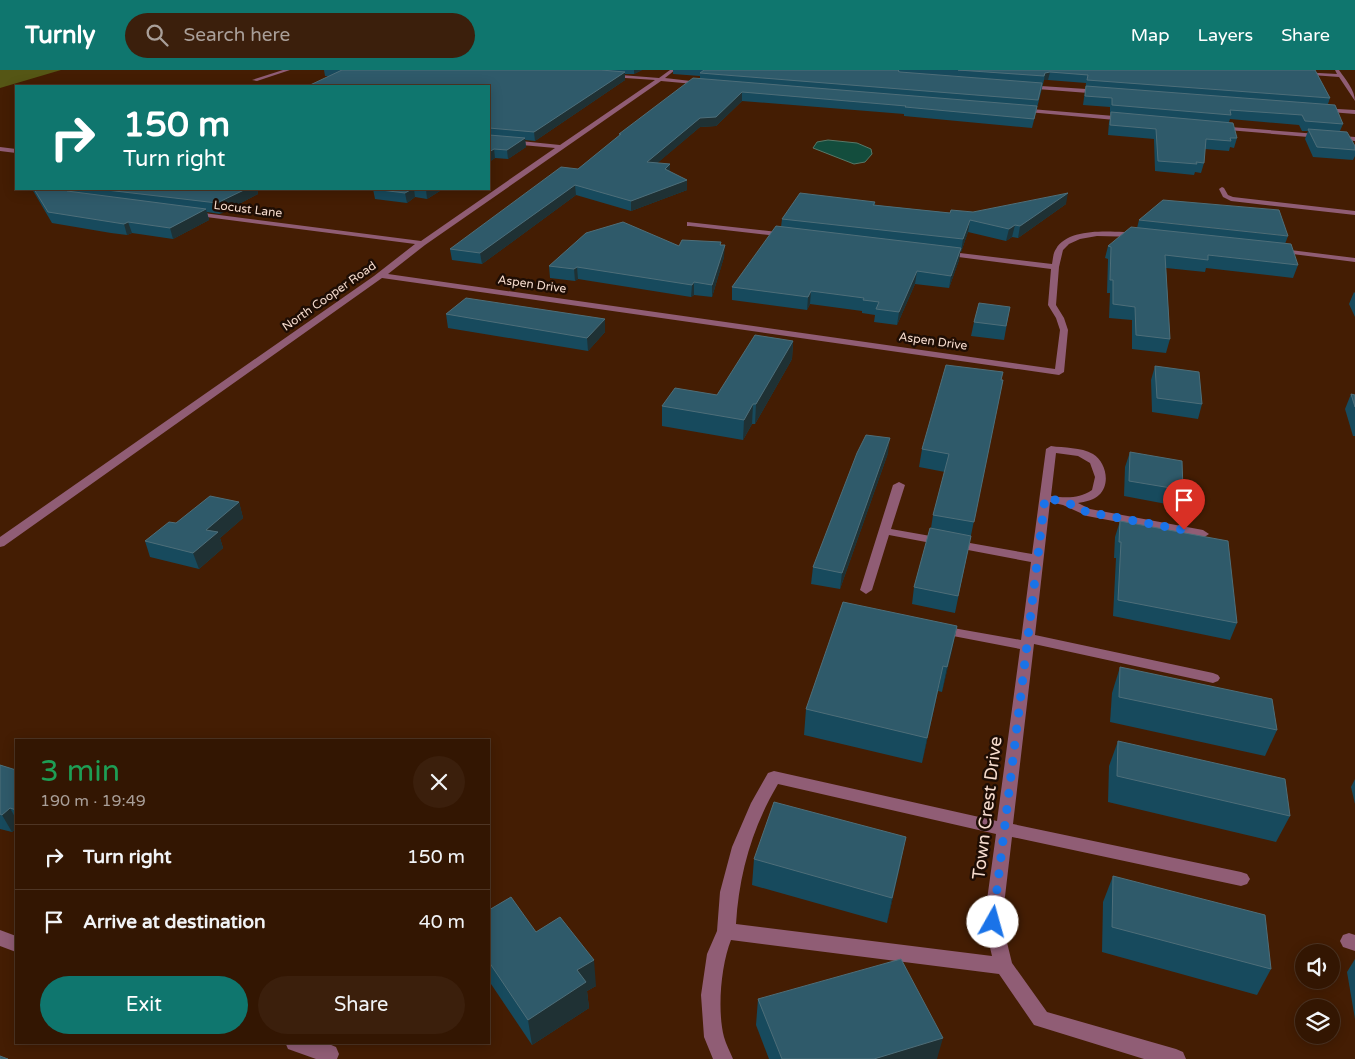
<!DOCTYPE html>
<meta charset="utf-8">
<style>
:root{--surface:#331602;--page:#3b1f0c;--text:#f1f3f6;--muted:#a99f99;--line:#4e3524;--accent:#0f766e}
body{margin:0;font-family:"Varela Round",sans-serif;background:var(--page);color:var(--text);height:100vh;display:flex;flex-direction:column;font-size:19px;white-space:nowrap}
*{box-sizing:border-box;margin:0}
p{font-size:16px;color:var(--muted)}
.icon{flex:none;width:28px;height:28px;fill:none;stroke:currentColor;stroke-width:2;stroke-linecap:round;stroke-linejoin:round}
.map{position:relative;flex:1;overflow:hidden}
.details{position:absolute;left:15px;top:669px;width:475px;height:305px;display:flex;flex-direction:column;background:var(--surface);border-radius:0px;box-shadow:0 2px 12px #0003,0 0 0 1px var(--line)}
.details>*{flex:none}
.guide{position:absolute;left:15px;top:15px;width:475px;height:105px;border-radius:0px;box-shadow:0 2px 12px #0003,0 0 0 1px var(--line);background:#0f766e;color:#fff;overflow:hidden}
.controls{position:absolute;left:1295px;top:874px;display:grid;gap:10px}
.controls a{display:grid;place-items:center;width:45px;height:45px;border-radius:50%;background:var(--surface);box-shadow:0 2px 12px #0003,0 0 0 1px var(--line);font-size:25px}
.pin{position:absolute;display:grid;place-items:center;width:42px;height:42px;color:#fff;margin:-51px -21px;border-radius:50% 50% 50% 0;rotate:-45deg;box-shadow:0 0 5px #0007}
.pin .icon{rotate:45deg}
.me{position:absolute;width:55px;margin:-28px;rotate:7deg;stroke-linejoin:round;filter:drop-shadow(0 0 4px #0008)}
.turn{display:flex;align-items:center;gap:18px;height:105px;padding:0 25px;font-size:22px}
.turn .icon{width:65px;height:65px;stroke-width:2.5}
.turn b{display:block;font-size:35px;line-height:42px}
.round{display:grid;place-items:center;flex:none;width:52px;height:52px;border-radius:26px;background:var(--page)}
.headline{display:flex;align-items:center;justify-content:space-between;height:85px;padding:0 25px}
h1{font-size:30px;font-weight:600;line-height:38px;color:#1e9e55}
.primary-button{display:flex;gap:10px;margin-top:auto;padding:10px 25px}
.primary-button a{flex:1;height:58px;border-radius:30px;background:var(--accent);color:#fff;font-size:20px;font-weight:600;line-height:58px;text-align:center}
.primary-button a+a{background:var(--page);color:var(--text)}
ul{padding:0;list-style:none}
li{display:flex;align-items:center;gap:15px;height:65px;padding:0 25px;border-top:1px solid var(--line)}
li div{flex:1}
li b{display:block;font-size:19px}
li em{font-style:normal}
header{display:flex;align-items:center;gap:30px;box-sizing:border-box;height:70px;padding:0 25px;background:var(--accent);color:#fff}
header strong{font-size:24px}
nav{display:flex;gap:28px;margin-inline-start:auto;font-size:18px}
.search{width:350px;height:45px;background:var(--page);display:flex;align-items:center;gap:12px;box-sizing:border-box;padding:0 18px;border-radius:28px;color:var(--muted);font-size:19px}
.map>svg:first-child{display:block}
</style>
<header>
<strong>Turnly</strong>
<div class="search"><svg class="icon" aria-label="search" viewBox="0 0 24 24"><circle cx="10" cy="10" r="6"/><path d="M15 15l6 6"/></svg>Search here</div>
<nav><a>Map</a><a>Layers</a><a>Share</a></nav>
</header>
<div class="map">
<svg width="1355" height="989" viewBox="0 0 1355 989">
<rect width="100%" height="100%" fill="#441d03"/>
<!-- green -->
<polygon fill="#555615" points="0,0 61,0 0,18"/>
<!-- water -->
<polygon fill="#134d3d" stroke="#577868" points="828,70 857,73 871,79 872,84 865,92 854,94 813,78 817,72"/>
<g fill="none" stroke-linecap="round" stroke-linejoin="round">
<!-- minor -->
<g fill="#905d75" fill-rule="evenodd">
<polygon points="283,0 290,0 257,11 252,10"/>
<path d="M670 0H675L665 8 708 13 705 15 661 11 425 175 388 204 1055 299 1060 260 1056 248 1048 235 1051 199 943 185 939 183 943 181 1052 194C1053 189 1053 183 1056 179 1069 156 1116 162 1138 163L1142 165 1138 167 1097 166 1080 169 1069 174 1063 180 1059 197 1056 235 1064 248 1068 260 1064 302 1059 305 382 208 4 476 0 477V467L374 206 415 174 191 145H188V141L421 171 555 78 489 72V68L560 75 655 10 610 7 608 4 659 8Z"/>
<path d="M1335 0H1339C1345 9 1355 20 1355 31L1339 7 1298 4 1301 2 1337 4Z"/>
<polygon points="1026,15 1101,20 1104,22 1101,24 1024,18"/>
<polygon points="1019,38 1126,47 1129,49 1126,51 1017,41"/>
<polygon points="1320,38 1355,40 1355,44 1318,41"/>
<polygon points="1218,56 1355,67 1355,71 1216,59"/>
<polygon points="0,77 16,79 16,83 0,81"/>
<polygon points="1222,117 1224,118 1228,125 1233,127 1355,141 1355,145 1231,131 1223,127 1219,119"/>
<polygon points="687,152 787,163 791,165 787,167 690,156 687,156"/>
<polygon points="1274,178 1355,188 1355,192 1277,182 1273,180"/>
<path d="M1051 376C1064 378 1081 377 1093 384 1106 392 1111 414 1099 425 1094 430 1085 432 1078 433L1090 439 1203 460 1209 464 1203 468 1087 446 1063 435 1050 432 1035 565 1213 603 1218 605 1220 608 1218 611 1213 613 1034 574 1013 754 1241 802 1247 804 1250 809 1247 814 1241 816 1012 767 1002 852 1012 893 1047 942 1176 979 1183 982 1186 989H1144L1034 955 999 904 731 870C721 895 717 940 724 967 726 974 730 982 733 989H713L704 967 701 925 707 884 717 861 720 822 732 777 751 733 768 703 774 701 997 751 1020 579 953 566 948 565 946 562 948 559 953 558 1021 570 1031 492 889 465 872 520 866 524 860 520 893 415 899 412 905 415 891 459 1032 484 1046 379ZM1056 383 1078 386 1090 393 1095 407 1092 420C1079 429 1065 428 1051 426ZM778 714 996 764 984 852 992 886 736 854C739 804 752 758 778 714Z"/>
<polygon points="0,860 16,866 16,882 0,876"/>
<polygon points="1349,863 1355,865 1355,881 1343,877 1340,871 1343,865"/>
<polygon points="285,972 324,972 336,977 339,984 337,989 316,989 288,979"/>
</g>
</g>
<!-- wall -->
<g fill="#174a5d">
<polygon points="324,0 642,0 634,4 625,4 625,10 535,71 525,70 526,77 508,89 495,88 489,92 489,16 325,6"/>
<polygon points="673,0 1315,0 1330,28 1328,34 1343,54 1340,61 1355,76 1355,86 1353,90 1313,87 1305,69 1308,61 1302,61 1299,55 1230,49 1229,52 1237,68 1234,78 1230,77 1229,81 1205,79 1204,93 1201,103 1195,102 1194,105 1155,101 1154,69 1108,65 1109,52 1111,45 1110,45 1110,37 1083,35 1086,13 1048,10 1044,10 1032,58 904,46 904,44 742,31 716,56 700,57 657,93 670,102 687,110 687,120 631,141 576,125 482,194 452,190 450,179 578,99 619,66 619,64 700,8 700,6 673,4"/>
<polygon points="32,119 257,119 258,124 220,144 207,142 209,150 173,169 132,163 127,165 111,163 52,153"/>
<polygon points="373,119 443,119 427,129 415,127 407,133 375,129"/>
<polygon points="875,132 875,135 950,143 973,142 1066,134 1018,168 1012,167 1006,171 968,162 961,182 960,181 959,190 949,218 915,214 897,255 874,252 875,245 862,243 862,241 810,234 807,240 732,230 732,217 781,157 782,149"/>
<polygon points="1139,150 1288,166 1285,174 1298,195 1293,208 1206,198 1205,202 1166,198 1170,269 1166,283 1132,279 1132,250 1109,248 1110,223 1107,223 1108,189 1105,188 1108,176 1137,158"/>
<polygon points="721,172 721,175 724,187 712,227 694,225 691,227 578,209 575,211 550,208 549,196 679,176"/>
<polygon points="1354,222 1355,223 1355,247 1349,234"/>
<polygon points="1010,237 1004,270 971,266 974,252"/>
<polygon points="446,244 605,262 588,281 448,258"/>
<polygon points="793,271 792,289 755,354 752,354 743,370 662,356 662,336 717,325"/>
<polygon points="1155,296 1202,334 1198,349 1152,342 1151,310"/>
<polygon points="1001,310 1003,310 955,543 912,534 914,517 931,458 933,445 945,402 919,397 922,379"/>
<polygon points="1351,324 1355,325 1355,366 1353,366 1345,339"/>
<polygon points="1130,382 1183,420 1177,436 1124,426 1125,397"/>
<polygon points="888,383 840,519 811,514 813,497"/>
<polygon points="239,432 243,448 220,468 223,478 199,499 150,487 145,471 176,453"/>
<polygon points="1120,451 1237,553 1230,570 1113,546 1116,488 1114,488 1115,467"/>
<polygon points="957,556 942,622 938,621 922,693 804,665 806,639"/>
<polygon points="1120,597 1277,660 1265,686 1110,652 1112,623"/>
<polygon points="1118,671 1290,746 1276,772 1108,732 1109,696"/>
<polygon points="0,695 16,700 16,759 12,762 0,759"/>
<polygon points="1355,709 1355,734 1351,717"/>
<polygon points="754,789 901,792 887,853 752,815"/>
<polygon points="1113,806 1271,899 1257,925 1102,882 1103,832"/>
<polygon points="489,840 536,862 596,916 587,921 589,938 532,975 489,911"/>
<polygon points="1355,889 1355,949 1347,902"/>
<polygon points="758,929 937,989 769,989 756,955"/>
</g>
<!-- shaded-wall -->
<g fill="#1f3134">
<polygon points="634,0 642,0 634,4"/>
<polygon points="625,2 625,10 535,71 534,62"/>
<polygon points="1050,2 1048,10 1044,10 1045,3"/>
<polygon points="742,22 742,31 716,56 700,57 647,102 647,92 700,48"/>
<polygon points="525,68 526,77 508,89 507,80"/>
<polygon points="494,79 495,88 489,92 489,82"/>
<polygon points="670,94 670,104 665,99"/>
<polygon points="687,110 687,120 631,141 631,131"/>
<polygon points="575,115 576,125 482,194 480,183"/>
<polygon points="246,119 257,119 258,124 220,144 217,133"/>
<polygon points="412,119 414,119 415,127 407,133 405,123"/>
<polygon points="426,119 443,119 427,129"/>
<polygon points="1068,123 1066,134 1018,168 1020,156"/>
<polygon points="206,139 209,150 173,169 170,158"/>
<polygon points="970,150 968,162 961,182 963,169"/>
<polygon points="128,152 132,163 127,165 124,154"/>
<polygon points="1015,155 1012,167 1006,171 1009,159"/>
<polygon points="725,175 724,187 712,227 712,215"/>
<polygon points="961,178 959,190 949,218 951,206"/>
<polygon points="577,197 578,209 575,211 574,199"/>
<polygon points="917,201 915,214 897,255 899,242"/>
<polygon points="694,212 694,225 691,227 692,215"/>
<polygon points="811,221 810,234 807,240 808,227"/>
<polygon points="605,249 605,262 588,281 587,268"/>
<polygon points="793,271 792,289 755,354 756,334"/>
<polygon points="753,334 752,354 743,370 744,350"/>
<polygon points="890,368 888,383 840,519 842,503"/>
<polygon points="239,432 243,448 220,468 223,478 199,499 193,483 206,460"/>
<polygon points="957,556 952,581 942,622 947,597"/>
<polygon points="943,596 938,621 922,693 927,668"/>
<polygon points="10,738 16,749 16,759 12,762 2,745"/>
<polygon points="906,767 901,792 887,853 892,828"/>
<polygon points="594,890 596,916 587,921 589,938 532,975 528,950 577,900"/>
<polygon points="943,968 937,989 874,989"/>
</g>
<!-- building -->
<g fill="#2f5a6a" stroke="#4e6e79">
<polygon points="342,0 601,0 625,2 534,62 489,58 489,16 308,16"/>
<polygon points="704,0 899,0 898,1 900,2 1042,13 1038,30 700,3"/>
<polygon points="958,0 1315,0 1330,28 1087,10 1088,5 1050,2 1045,3 1044,6"/>
<polygon points="693,8 1037,36 1034,49 905,37 906,36 742,22 716,47 700,48 647,92 670,94 665,99 687,110 631,131 575,115 480,183 450,179 561,97 578,99 621,64 619,64"/>
<polygon points="1086,16 1335,35 1343,54 1305,51 1302,45 1230,40 1231,45 1112,35 1112,28 1085,26"/>
<polygon points="1111,42 1233,53 1237,68 1230,68 1231,71 1206,69 1204,93 1196,92 1197,94 1158,91 1156,59 1110,55"/>
<polygon points="1308,59 1347,62 1355,76 1355,80 1317,77"/>
<polygon points="489,65 525,68 507,80 494,79 489,82"/>
<polygon points="34,119 65,119 67,121 206,139 170,158 128,152 124,154 48,142"/>
<polygon points="98,119 246,119 217,133"/>
<polygon points="373,119 412,119 405,123"/>
<polygon points="800,123 875,132 873,135 950,143 951,140 973,142 1068,123 1020,156 1015,155 1009,159 970,150 963,169 782,149"/>
<polygon points="1163,130 1279,140 1288,166 1139,150"/>
<polygon points="623,152 679,176 682,170 721,172 720,175 725,175 712,215 694,212 692,215 577,197 574,199 549,196 586,163"/>
<polygon points="776,156 961,178 951,206 917,201 899,242 876,239 879,232 863,230 864,228 811,221 808,227 732,217"/>
<polygon points="1131,157 1291,174 1298,195 1208,185 1208,190 1165,185 1170,269 1136,265 1135,237 1113,234 1113,210 1110,210 1111,177 1108,176"/>
<polygon points="466,228 605,249 587,268 446,244"/>
<polygon points="979,233 1010,237 1006,256 974,252"/>
<polygon points="755,265 793,271 756,334 753,334 744,350 662,336 675,318 717,325"/>
<polygon points="946,295 1003,302 1001,310 1003,310 974,452 933,445 949,384 922,379"/>
<polygon points="1155,296 1199,302 1202,334 1157,328"/>
<polygon points="1351,324 1355,325 1355,337"/>
<polygon points="866,365 890,368 842,503 813,497 857,383"/>
<polygon points="1130,382 1182,391 1183,420 1129,411"/>
<polygon points="210,426 239,432 206,460 218,462 193,483 145,471 169,452 176,453"/>
<polygon points="1120,451 1228,471 1237,553 1118,530 1121,472 1119,472"/>
<polygon points="930,458 971,466 958,526 914,517"/>
<polygon points="843,532 957,556 947,597 943,596 927,668 806,639"/>
<polygon points="1120,597 1272,629 1277,660 1119,627"/>
<polygon points="1118,671 1285,709 1290,746 1117,706"/>
<polygon points="0,695 16,700 16,740 10,738 2,745 0,744"/>
<polygon points="774,732 906,767 892,828 754,789"/>
<polygon points="1113,806 1265,845 1271,899 1112,857"/>
<polygon points="511,827 536,862 560,847 594,890 577,900 586,912 528,950 489,892 489,840"/>
<polygon points="901,889 943,968 874,989 782,989 758,929"/>
<polygon points="0,986 8,989 0,989"/>
</g>
<g fill="none" stroke-linecap="round" stroke-linejoin="round">
<!-- route -->
<polyline stroke="#1a73e8" stroke-width="9" stroke-dasharray="0 16.2" points="993,852 1045,428 1066,432 1087,442 1184,460"/>
</g>
<g text-anchor="middle" stroke-width="5" stroke-linejoin="round" paint-order="stroke">
<!-- far-street labels -->
<g font-size="12" fill="#f6dcce" stroke="#1e0d04">
<text transform="translate(248 139) rotate(7)" y="4">Locust Lane</text>
<text transform="translate(532 214) rotate(8)" y="4">Aspen Drive</text>
<text transform="translate(329 226) rotate(-35)" y="4">North Cooper Road</text>
<text transform="translate(933 271) rotate(8)" y="4">Aspen Drive</text>
</g>
<!-- near-street labels -->
<g font-size="18" fill="#f6dcce" stroke="#1e0d04">
<text transform="translate(987 738) rotate(-83)" y="6">Town Crest Drive</text>
</g>
</g>
</svg>
<div class="controls">
<a><svg class="icon" aria-label="sound" viewBox="0 0 24 24"><path d="M4 9h4l5-4v14l-5-4H4zM17 9q2 3 0 6"/></svg></a>
<a><svg class="icon" aria-label="layers" viewBox="0 0 24 24"><path d="M12 4l9 5-9 5-9-5zM3 14l9 5 9-5"/></svg></a>
</div>
<div class="pin" style="left:1184px;top:460px;background:#d93025"><svg class="icon" aria-label="arrive" viewBox="0 0 24 24"><path d="M6 21V4h12l-3 4 3 4H6"/></svg></div>
<svg class="me" style="left:993px;top:852px" viewBox="-20 -20 40 40"><circle r="19" fill="#fff"/><path d="M0-13L10 11 0 6-10 11z" fill="#1a73e8"/></svg>
<div class="guide">
<div class="turn"><svg class="icon" aria-label="right" viewBox="0 0 24 24"><path d="M7 20v-9h11M14 6l5 5-5 5"/></svg><div><b>150 m</b>Turn right</div></div>
</div>
<section class="details">
<div class="headline"><div><h1>3 min</h1><p>190 m · 19:49</p></div><a class="round"><svg class="icon" aria-label="close" viewBox="0 0 24 24"><path d="M6 6l12 12M18 6L6 18"/></svg></a></div>
<ul>
<li><svg class="icon" aria-label="right" viewBox="0 0 24 24"><path d="M7 20v-9h11M14 6l5 5-5 5"/></svg><div><b>Turn right</b></div><em>150 m</em></li>
<li><svg class="icon" aria-label="arrive" viewBox="0 0 24 24"><path d="M6 21V4h12l-3 4 3 4H6"/></svg><div><b>Arrive at destination</b></div><em>40 m</em></li>
</ul>
<div class="primary-button"><a>Exit</a><a>Share</a></div>
</section>
</div>
